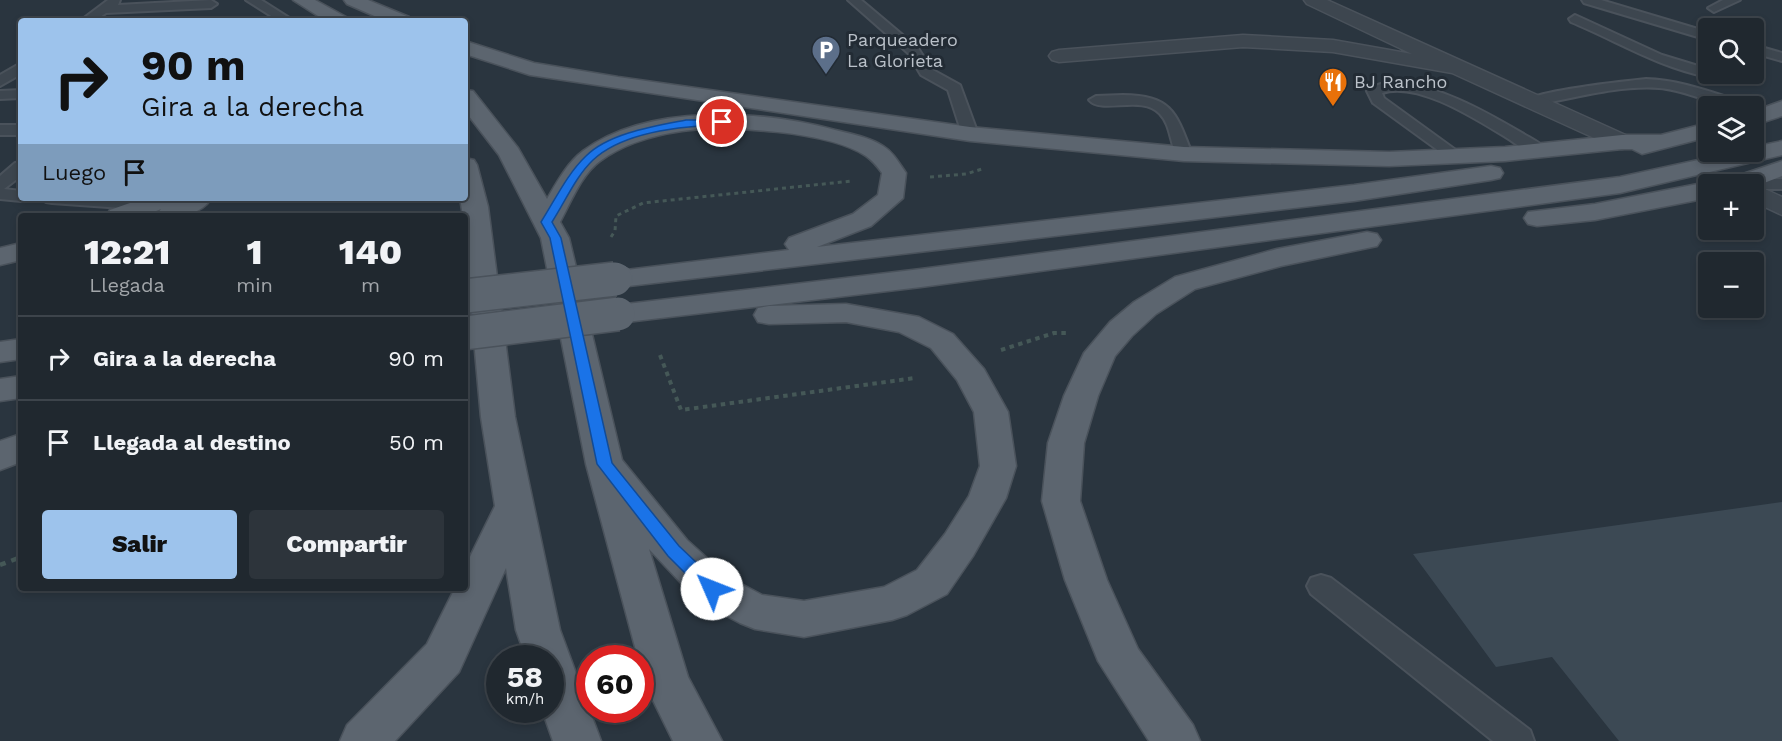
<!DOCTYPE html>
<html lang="es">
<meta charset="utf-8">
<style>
:root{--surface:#20282f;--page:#2d343b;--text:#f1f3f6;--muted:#a2a6aa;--line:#3d444b;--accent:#9dc3ec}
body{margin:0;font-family:"Work Sans",sans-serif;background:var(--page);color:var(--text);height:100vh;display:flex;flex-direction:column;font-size:22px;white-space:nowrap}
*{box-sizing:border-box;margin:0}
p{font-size:20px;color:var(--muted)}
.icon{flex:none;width:33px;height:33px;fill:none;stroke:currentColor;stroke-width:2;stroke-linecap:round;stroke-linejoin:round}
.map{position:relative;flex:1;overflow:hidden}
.sheet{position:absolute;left:18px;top:213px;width:450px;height:378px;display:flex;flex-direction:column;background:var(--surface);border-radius:6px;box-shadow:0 3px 9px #0003,0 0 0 2px var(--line)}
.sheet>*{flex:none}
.guide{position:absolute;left:18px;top:18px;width:450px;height:183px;border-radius:6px;box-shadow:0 3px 9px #0003,0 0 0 2px var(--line);background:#9dc3ec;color:#111;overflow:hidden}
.controls{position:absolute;left:1698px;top:18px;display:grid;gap:12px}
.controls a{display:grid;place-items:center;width:66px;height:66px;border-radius:6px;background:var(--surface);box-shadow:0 3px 9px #0003,0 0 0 2px var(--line);font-size:30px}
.speed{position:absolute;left:486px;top:645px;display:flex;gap:12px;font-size:30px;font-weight:700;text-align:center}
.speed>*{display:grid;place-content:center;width:78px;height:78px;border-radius:50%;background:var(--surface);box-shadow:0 3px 9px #0003,0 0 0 2px var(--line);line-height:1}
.speed small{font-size:15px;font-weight:400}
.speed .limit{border:9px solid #d22;background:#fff;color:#111}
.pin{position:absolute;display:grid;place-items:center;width:51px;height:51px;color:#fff;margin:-26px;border:3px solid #fff;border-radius:50%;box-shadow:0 2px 6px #0007}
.me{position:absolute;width:66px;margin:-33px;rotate:314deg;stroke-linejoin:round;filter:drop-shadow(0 0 4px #0008)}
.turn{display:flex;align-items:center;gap:21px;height:126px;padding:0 24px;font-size:27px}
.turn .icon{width:78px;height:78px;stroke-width:2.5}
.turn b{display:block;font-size:42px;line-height:51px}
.then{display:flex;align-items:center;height:57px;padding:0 24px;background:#0003;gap:12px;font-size:22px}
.eta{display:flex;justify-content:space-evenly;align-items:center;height:102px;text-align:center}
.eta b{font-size:36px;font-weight:800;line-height:42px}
.action{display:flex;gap:12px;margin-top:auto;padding:12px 24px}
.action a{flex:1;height:69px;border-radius:6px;background:var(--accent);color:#111;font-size:24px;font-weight:800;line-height:69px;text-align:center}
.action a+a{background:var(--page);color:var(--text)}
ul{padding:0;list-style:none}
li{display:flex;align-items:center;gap:18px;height:84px;padding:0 24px;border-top:2px solid var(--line)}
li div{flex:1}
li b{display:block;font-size:22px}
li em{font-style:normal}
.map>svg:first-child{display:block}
</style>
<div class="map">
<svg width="1782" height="741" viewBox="0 0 1782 741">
<rect width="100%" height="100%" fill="#2a353f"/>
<!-- building -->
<polygon fill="#3c4954" points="1782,502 1782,741 1619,741 1552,657 1496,667 1413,554"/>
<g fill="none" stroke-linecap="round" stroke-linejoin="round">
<!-- service casing -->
<g stroke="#4a525b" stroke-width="4">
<g id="service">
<polygon points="108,0 120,0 118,5 211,0 217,4 211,8 106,13 94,21 80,21"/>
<polygon points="246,0 261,0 294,21 279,21"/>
<polygon points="848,0 861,0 918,48 931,69 960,85 978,134 976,137 964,137 962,134 948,90 921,75 908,53"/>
<polygon points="1582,0 1601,0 1708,32 1708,40 1584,3"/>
<polygon points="1723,0 1740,0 1714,12 1708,8"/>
<path d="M1575 15 1662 55 1708 69V74H1715L1708 77C1658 67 1617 41 1571 22L1569 19Z"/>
<polygon points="1754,45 1782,53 1782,61 1754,53"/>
<polygon points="21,63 21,74 0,86 0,75"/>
<path d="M1646 79C1681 80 1713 93 1746 103L1749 106C1718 110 1690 90 1659 88 1616 85 1572 99 1531 106L1524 102C1533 91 1627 81 1646 79Z"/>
<path d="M1390 81C1438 85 1481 109 1522 133 1530 138 1542 143 1548 151L1546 154C1532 158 1516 143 1504 136 1474 118 1417 81 1382 93L1384 98 1464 156 1462 159H1450L1373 103 1367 91 1369 88Z"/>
<polygon points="21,90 21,98 0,99 0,91"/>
<path d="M1123 95C1172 96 1176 112 1192 154L1190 157H1178C1170 145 1171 125 1160 114 1142 94 1102 115 1089 100L1096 96Z"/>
<rect x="0" y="125" width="21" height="10"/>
<polygon points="21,162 21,176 4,189 21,191 21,198 28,198 21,201 0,199 0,176 15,163"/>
<polygon points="1739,179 1782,179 1782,189 1754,189 1754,184 1730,184 1733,180"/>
<path d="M43 198C79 198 121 192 156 201L159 205 156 209 150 210 52 203 46 202Z"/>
<polygon points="1321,575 1331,578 1530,730 1534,741 1493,741 1311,594 1307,586 1311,578"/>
</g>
</g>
<!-- minor casing -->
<g stroke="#4a525b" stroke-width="3">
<g id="minor">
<polygon points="1304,0 1327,0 1630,137 1634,142 1630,147 1622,149 1614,147 1452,73 1333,52 1243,47 1059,62 1052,60 1049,56 1052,52 1059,50 1243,35 1333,40 1412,54 1307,4"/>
<polygon points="1753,184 1754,184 1782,197 1782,215 1754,202"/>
</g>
</g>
<!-- primary casing -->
<g stroke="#4a525b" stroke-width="3">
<g id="primary">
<polygon points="293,0 315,0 346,17 348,21 326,21"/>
<polygon points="344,0 368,0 409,17 411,21 386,21 347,4"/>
<polygon points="465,41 534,63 618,77 970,127 1184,147 1389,152 1505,147 1622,135 1661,135 1708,123 1708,137 1642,154 1632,149 1622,149 1505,161 1389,166 1184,161 970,141 530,75 465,54"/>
<path d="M465 90 473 91 518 148 547 199C557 182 567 163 583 151 648 103 761 110 835 130 851 134 869 137 883 146 893 152 899 163 906 173L903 198 871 226 817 247 1354 185 1491 166 1500 168 1503 173 1500 178 1491 180 1354 201 620 287 610 284 605 278 610 272 789 250 785 244 789 238 853 214 878 195 882 173C877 166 873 161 866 156 829 131 726 125 682 131 654 135 623 144 600 161 581 175 571 202 560 222L569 238 622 460 687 540 728 577 762 595 804 601 884 587 917 570 945 534 969 496 980 466 974 412 957 380 931 348 899 332 846 322 769 324 758 322 754 315 758 308 769 306 846 304 919 317 953 334 984 369 1008 412 1016 466 1006 498 973 556 947 594 907 615 892 620 804 637 755 629 740 623 698 601 649 549 688 677 722 741H673L644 682 640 658H638L586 464 541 238 499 155 465 111Z"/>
<polygon points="1782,101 1782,116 1754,125 1754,111"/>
<polygon points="1782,141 1782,155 1620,193 921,287 618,323 607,321 603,314 607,307 618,305 921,269 1620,177 1735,152 1754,152 1754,147"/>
<polygon points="465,158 474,160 477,165 488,207 515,417 560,630 601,741 553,741 542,710 550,710 550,658 526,658 516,630 506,568 459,672 395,741 340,741 347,725 427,644 455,588 465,588 465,567 495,506 481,417 465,242 465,216 463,216 460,198 465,198"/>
<polygon points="1782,161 1782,176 1754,187 1754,184 1724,184 1728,179"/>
<polygon points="1708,182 1717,184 1708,184 1708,198 1595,220 1537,226 1528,224 1524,218 1528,212 1595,204"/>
<path d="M144 198H212C198 218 177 216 156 216L161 209 144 216H106L110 210Z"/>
<polygon points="1367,232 1377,234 1381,240 1377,246 1281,266 1195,289 1156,314 1132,336 1115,356 1098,396 1084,443 1080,501 1107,580 1138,649 1193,725 1200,741 1149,741 1098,661 1065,580 1042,501 1048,443 1064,396 1084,353 1110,322 1134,302 1175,277 1277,249"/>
<polygon points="21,243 21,260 0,265 0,248"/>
<polygon points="21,339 21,359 0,362 0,342"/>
<polygon points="21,376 21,398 0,401 0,379"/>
<polygon points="21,434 21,462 0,470 0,441"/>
</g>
</g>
<!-- path-far2 -->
<g stroke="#455857" stroke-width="3" stroke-dasharray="4 4" stroke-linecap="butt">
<polyline points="930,177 966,174 982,169"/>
<polyline points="611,237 615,231 616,216 643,203 852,181"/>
</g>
<!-- path-far1 -->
<g stroke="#455857" stroke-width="4" stroke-dasharray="4.5 4.5" stroke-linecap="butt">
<polyline points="1001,350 1054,333 1066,333"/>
<polyline points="660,355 681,410 915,378"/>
</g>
<!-- path -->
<polyline stroke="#455857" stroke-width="4.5" stroke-dasharray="6 6" stroke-linecap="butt" points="0,565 21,557"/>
<!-- service -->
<use href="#service" fill="#3d464f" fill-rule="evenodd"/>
<!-- minor -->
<use href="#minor" fill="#3d464f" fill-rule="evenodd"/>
<!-- primary -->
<use href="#primary" fill="#5c656f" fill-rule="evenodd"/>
<!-- primary-bridge-far1 casing -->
<g stroke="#4a525b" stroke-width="28" stroke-linecap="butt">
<polyline id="primary-bridge-far1" points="602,280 620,278"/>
</g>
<!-- primary-bridge casing -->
<g stroke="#4a525b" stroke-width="36" stroke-linecap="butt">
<g id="primary-bridge">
<polyline points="465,296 615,279"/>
<polyline points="465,333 618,314"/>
</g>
</g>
<!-- primary-bridge-far1 -->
<use href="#primary-bridge-far1" stroke="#5c656f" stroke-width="26"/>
<!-- primary-bridge -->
<use href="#primary-bridge" stroke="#5c656f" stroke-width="33"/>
</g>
<!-- route -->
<path fill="#1a73e8" stroke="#114b97" stroke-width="1.5" d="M686 120H722L727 122 722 125C683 126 624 131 593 160 576 176 565 202 552 222L561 238 612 463 679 546 719 584 721 589 719 594 712 596 706 594 668 556 597 464 550 238 541 222C555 200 567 174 586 156 609 133 655 126 686 120Z"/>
<!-- icons -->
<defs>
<g id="parking-pin" transform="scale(1.5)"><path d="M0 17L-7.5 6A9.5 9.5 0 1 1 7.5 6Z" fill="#5c6f8a" stroke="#222b34"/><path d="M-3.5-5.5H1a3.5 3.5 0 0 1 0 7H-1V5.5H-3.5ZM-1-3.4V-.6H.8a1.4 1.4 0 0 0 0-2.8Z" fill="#fff"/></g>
<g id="restaurant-pin" transform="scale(1.5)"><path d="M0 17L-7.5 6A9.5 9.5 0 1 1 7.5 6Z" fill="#e8710a" stroke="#222b34"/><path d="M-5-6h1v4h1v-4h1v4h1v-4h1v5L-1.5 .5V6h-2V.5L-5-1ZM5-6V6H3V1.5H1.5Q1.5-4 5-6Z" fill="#fff"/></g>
</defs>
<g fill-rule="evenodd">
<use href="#parking-pin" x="826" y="50"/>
<use href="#restaurant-pin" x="1333" y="82"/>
</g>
<g text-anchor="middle" stroke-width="6" stroke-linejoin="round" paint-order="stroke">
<!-- far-poi labels -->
<g font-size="18" fill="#bac1c9" stroke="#222b34" text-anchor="start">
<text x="847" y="46">Parqueadero<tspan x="847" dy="21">La Glorieta</tspan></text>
<text x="1354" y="88">BJ Rancho</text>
</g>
</g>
</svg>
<div class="controls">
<a><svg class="icon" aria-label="search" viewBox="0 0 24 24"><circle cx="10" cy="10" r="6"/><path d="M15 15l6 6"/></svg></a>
<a><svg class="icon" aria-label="layers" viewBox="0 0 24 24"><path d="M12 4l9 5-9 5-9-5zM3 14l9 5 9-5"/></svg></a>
<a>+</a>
<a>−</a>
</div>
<div class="speed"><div>58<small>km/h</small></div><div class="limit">60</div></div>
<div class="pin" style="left:722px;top:122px;background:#d93025"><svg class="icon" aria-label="arrive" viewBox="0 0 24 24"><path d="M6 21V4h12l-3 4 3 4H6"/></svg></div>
<svg class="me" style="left:712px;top:589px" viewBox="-20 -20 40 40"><circle r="19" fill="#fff"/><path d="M0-13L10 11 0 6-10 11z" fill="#1a73e8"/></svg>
<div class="guide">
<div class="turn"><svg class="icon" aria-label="right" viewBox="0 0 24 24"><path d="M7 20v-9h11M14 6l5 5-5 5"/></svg><div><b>90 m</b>Gira a la derecha</div></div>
<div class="then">Luego<svg class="icon" aria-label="arrive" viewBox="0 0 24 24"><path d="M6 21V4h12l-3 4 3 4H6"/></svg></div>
</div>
<section class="sheet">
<div class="eta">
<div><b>12:21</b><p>Llegada</p></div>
<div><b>1</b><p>min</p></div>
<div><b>140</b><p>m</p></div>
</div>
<ul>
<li><svg class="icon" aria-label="right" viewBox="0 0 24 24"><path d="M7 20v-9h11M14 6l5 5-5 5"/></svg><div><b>Gira a la derecha</b></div><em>90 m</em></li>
<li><svg class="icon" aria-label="arrive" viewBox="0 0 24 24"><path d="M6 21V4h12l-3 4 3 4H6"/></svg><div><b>Llegada al destino</b></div><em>50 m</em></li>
</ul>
<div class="action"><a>Salir</a><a>Compartir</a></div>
</section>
</div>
